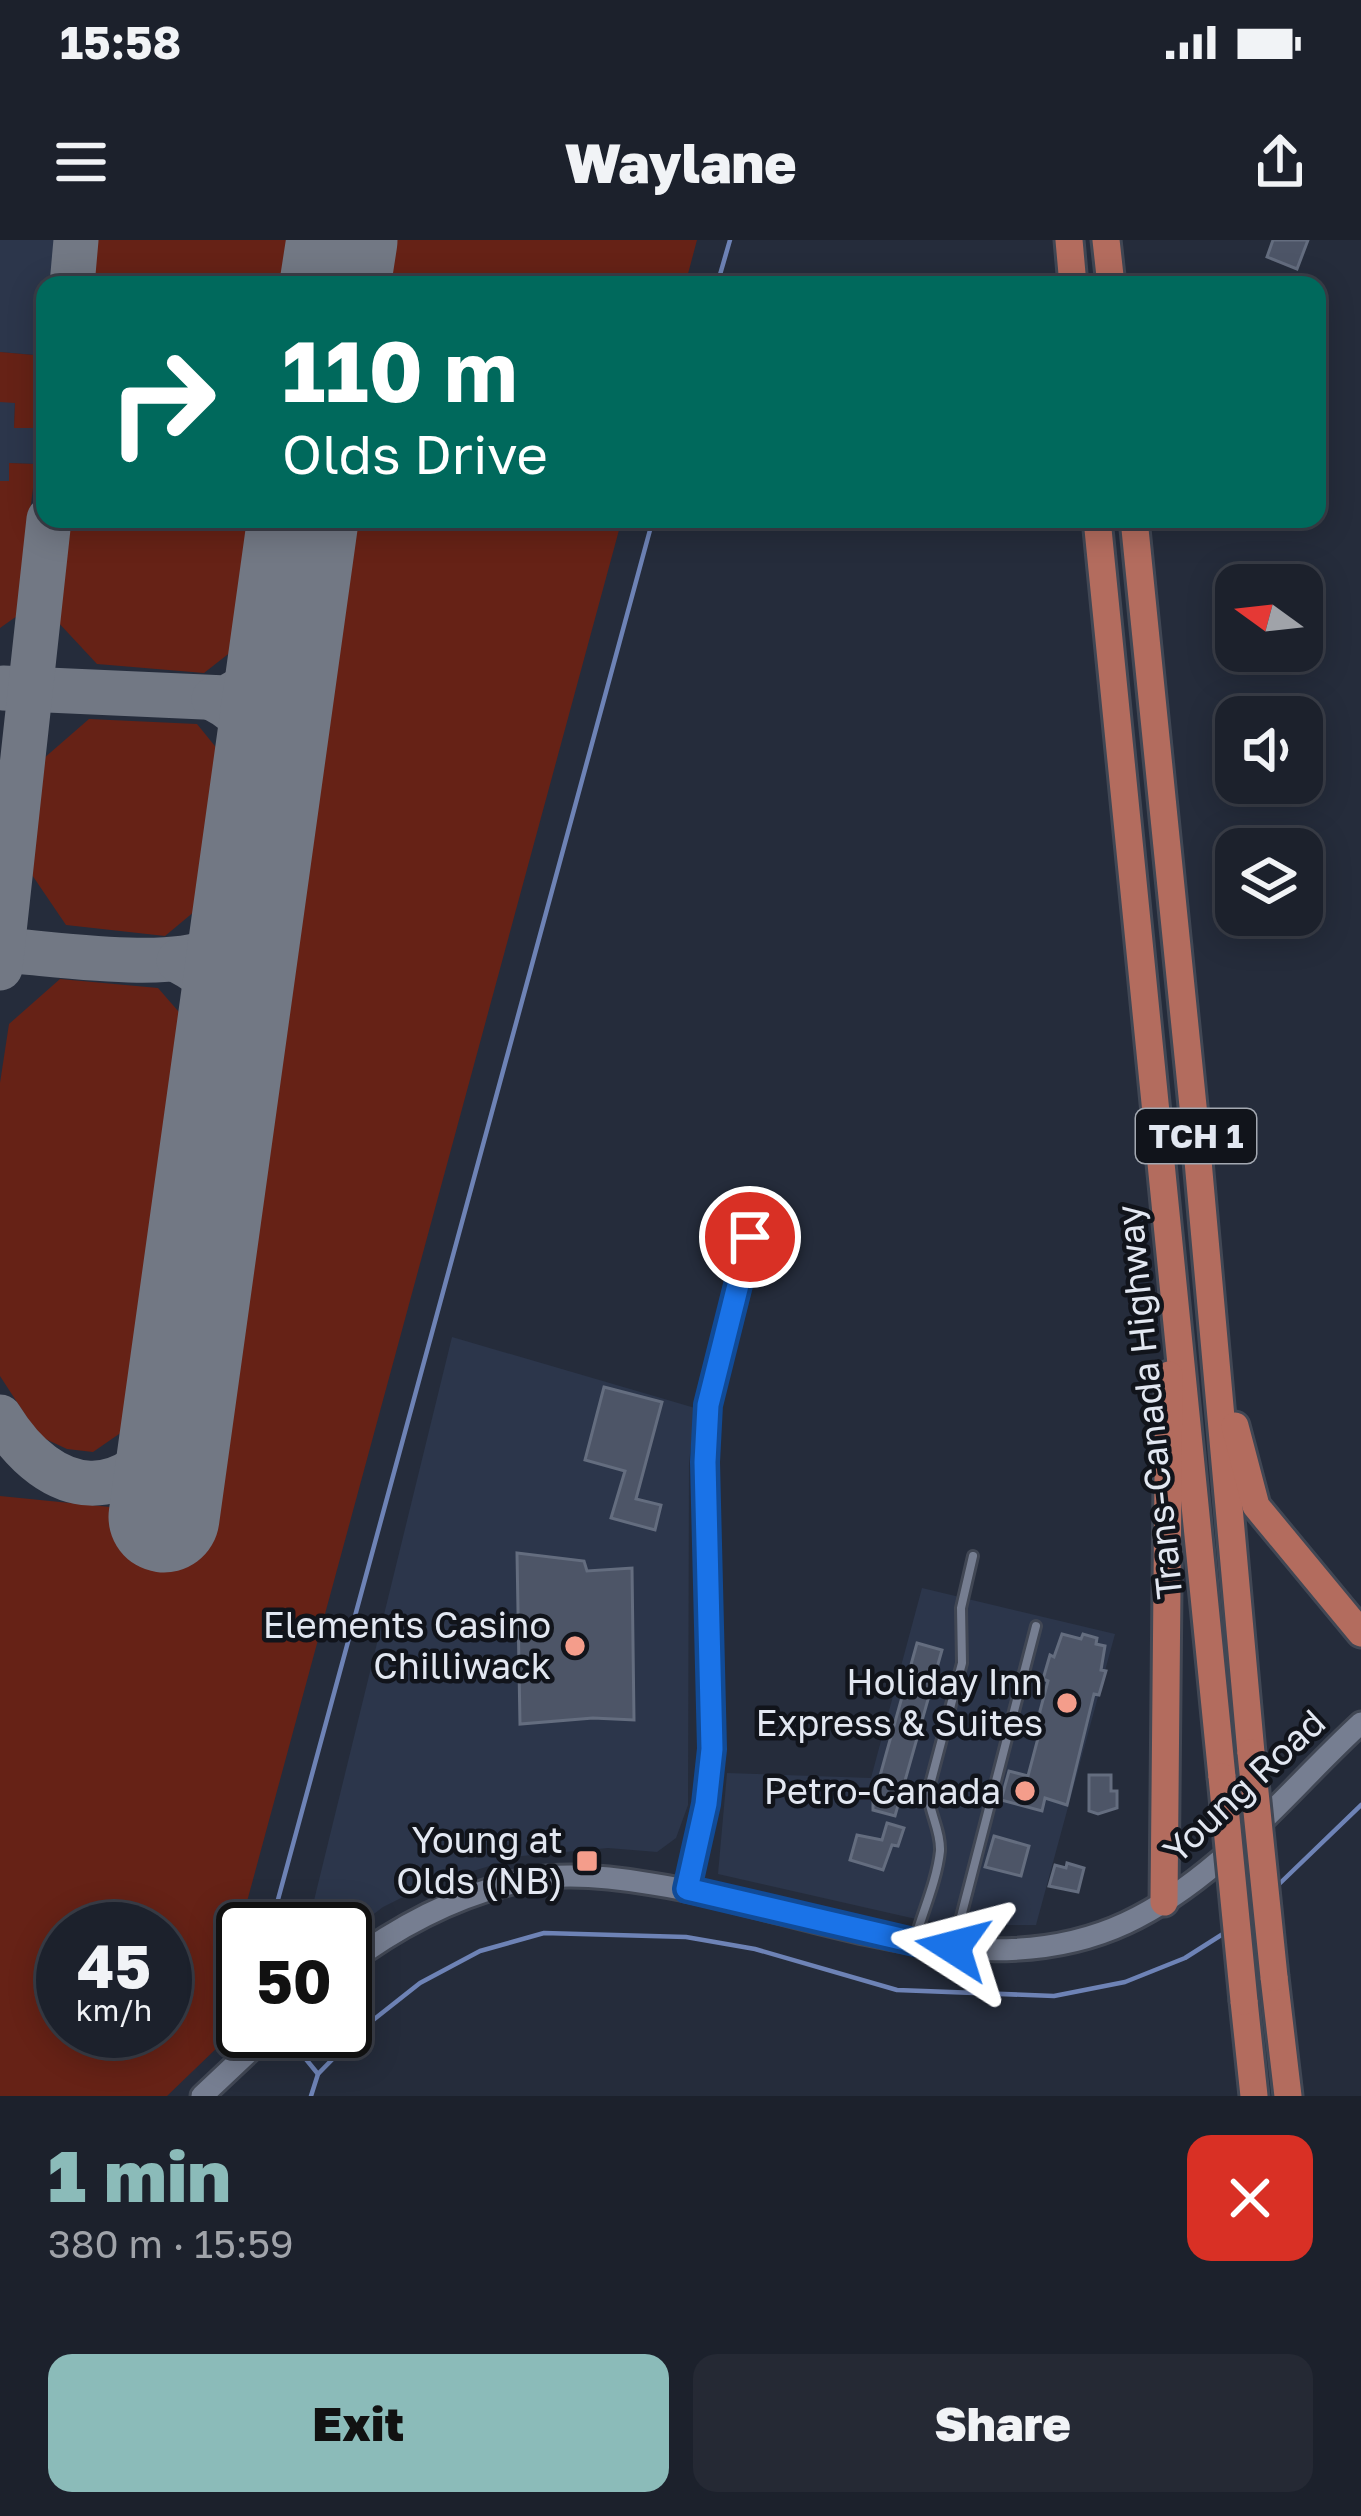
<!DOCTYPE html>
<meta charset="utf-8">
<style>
:root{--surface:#1c212c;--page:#252934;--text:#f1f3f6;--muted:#a0a3a9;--line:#3a3e48;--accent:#8bbbb9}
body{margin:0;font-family:"Golos Text",sans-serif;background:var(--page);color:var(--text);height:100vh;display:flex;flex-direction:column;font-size:45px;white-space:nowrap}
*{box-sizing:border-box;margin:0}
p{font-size:39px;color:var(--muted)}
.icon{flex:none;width:66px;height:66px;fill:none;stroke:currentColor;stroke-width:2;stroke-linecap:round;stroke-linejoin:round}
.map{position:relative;height:1856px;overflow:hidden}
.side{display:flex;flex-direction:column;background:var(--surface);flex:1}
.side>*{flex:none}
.guide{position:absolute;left:36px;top:36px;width:1290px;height:252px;border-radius:24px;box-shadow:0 6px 30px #0003,0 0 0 3px var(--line);background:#00695c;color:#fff;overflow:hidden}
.needle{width:78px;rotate:285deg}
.fabs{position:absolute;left:1215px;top:324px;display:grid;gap:24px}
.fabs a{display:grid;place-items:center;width:108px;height:108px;border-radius:24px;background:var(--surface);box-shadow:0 6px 30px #0003,0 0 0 3px var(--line);font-size:60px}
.speed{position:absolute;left:36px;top:1662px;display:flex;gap:24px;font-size:60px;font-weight:700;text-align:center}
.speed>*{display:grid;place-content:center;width:156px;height:156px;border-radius:50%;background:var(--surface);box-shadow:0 6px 30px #0003,0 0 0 3px var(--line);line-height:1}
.speed small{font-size:30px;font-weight:400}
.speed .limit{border:6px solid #111;border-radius:18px;background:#fff;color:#111}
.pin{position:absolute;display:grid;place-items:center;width:102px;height:102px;color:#fff;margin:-51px;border:6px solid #fff;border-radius:50%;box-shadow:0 3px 12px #0007}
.me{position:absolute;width:132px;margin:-66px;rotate:279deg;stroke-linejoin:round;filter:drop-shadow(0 0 9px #0008)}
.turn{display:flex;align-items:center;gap:42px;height:252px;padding:0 48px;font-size:54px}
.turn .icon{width:156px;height:156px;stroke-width:2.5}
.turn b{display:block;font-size:84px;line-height:102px}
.round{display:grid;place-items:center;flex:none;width:126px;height:126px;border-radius:24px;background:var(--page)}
.headline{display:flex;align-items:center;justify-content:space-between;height:204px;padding:0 48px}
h1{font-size:72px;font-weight:800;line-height:90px;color:var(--accent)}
.button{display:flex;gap:24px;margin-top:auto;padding:24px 48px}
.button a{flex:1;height:138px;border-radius:24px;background:var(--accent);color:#111;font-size:48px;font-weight:800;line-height:138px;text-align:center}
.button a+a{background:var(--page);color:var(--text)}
.status{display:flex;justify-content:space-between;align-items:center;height:84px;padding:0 60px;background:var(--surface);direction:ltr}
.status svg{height:33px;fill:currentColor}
header{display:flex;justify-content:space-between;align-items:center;height:156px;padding:0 48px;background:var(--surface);font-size:54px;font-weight:800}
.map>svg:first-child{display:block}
</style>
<div class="status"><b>15:58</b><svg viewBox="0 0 49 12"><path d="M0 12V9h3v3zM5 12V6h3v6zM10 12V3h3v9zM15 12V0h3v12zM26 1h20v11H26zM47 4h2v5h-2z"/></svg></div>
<header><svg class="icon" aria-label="menu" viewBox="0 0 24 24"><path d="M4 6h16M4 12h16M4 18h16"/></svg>Waylane<svg class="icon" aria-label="share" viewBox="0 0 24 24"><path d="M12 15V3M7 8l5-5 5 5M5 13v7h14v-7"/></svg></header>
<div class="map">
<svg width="1361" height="1856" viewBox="0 0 1361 1856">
<rect width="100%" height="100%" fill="#252c3b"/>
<!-- built -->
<g fill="#2c364b">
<polygon points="0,0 76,0 72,45 45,45 45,116 0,112"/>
<polygon points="0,162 15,162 14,187 39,188 36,224 10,223 9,241 0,241"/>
<polygon points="452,1097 695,1168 689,1224 688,1565 676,1598 657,1612 608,1608 522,1616 427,1645 383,1667 345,1696 345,1689 307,1689"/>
<polygon points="922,1348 1115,1394 1036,1685 956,1685 916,1679 718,1634 727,1533 871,1538"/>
</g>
<!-- green -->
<g fill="#662216" fill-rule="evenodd">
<polygon points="93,0 314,0 308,45 89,45"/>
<polygon points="365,0 697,0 685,45 359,45"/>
<polygon points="0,112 45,116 39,188 14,188 15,163 0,162"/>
<polygon points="9,223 36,224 17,376 0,388 0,241 9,241"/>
<polygon points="66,279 275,279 260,389 204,433 97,424 56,380"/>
<path d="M327 279H622L226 1739 222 1803 167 1856H0V1256L110 1267 188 1283ZM63 1689H165V1791H63Z"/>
<polygon points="89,479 197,484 236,532 219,651 165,696 66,685 30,632 43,519"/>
<polygon points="60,739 158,748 199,795 148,1174 93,1212 67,1209 39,1196 0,1136 0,843 9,784"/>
</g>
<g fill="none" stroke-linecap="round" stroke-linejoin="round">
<!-- stream -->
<g stroke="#6e83b6" stroke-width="4.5">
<polyline points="717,45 730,0"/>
<polyline points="1275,1648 1361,1565"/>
<polyline points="270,1689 653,279"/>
<polyline points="296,1807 318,1834"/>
<polyline points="311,1856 318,1834 363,1788 420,1743 480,1711 544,1693 686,1697 755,1709 897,1750 1054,1756 1125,1742 1185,1718 1226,1692"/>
</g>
<!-- taxiway -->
<g stroke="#727884" stroke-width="45">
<polyline points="72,45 76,0"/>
<polyline points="3,448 226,458 261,438 286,400"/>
<path d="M214 459C250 477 259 501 267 538"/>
<path d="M0 710C52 713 171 732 214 709 231 700 240 683 249 667"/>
<path d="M179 721C206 735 226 753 233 783"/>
<polyline points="0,728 49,279"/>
<path d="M0 1177C52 1261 128 1269 178 1178"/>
</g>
<!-- runway -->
<g stroke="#727884" stroke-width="111">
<polyline points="335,45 342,0"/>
<polyline points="164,1277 303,279"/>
</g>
</g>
<!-- building -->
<g fill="#4d5567" stroke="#646d7f" stroke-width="3">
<polygon points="1273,0 1308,0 1297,29 1267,17"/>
<polygon points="604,1147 662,1162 636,1259 661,1265 655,1290 611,1278 625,1231 585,1220"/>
<polygon points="517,1313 584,1321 587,1331 632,1328 634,1480 593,1478 520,1484"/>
<polygon points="1062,1394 1081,1399 1083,1394 1097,1398 1096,1404 1105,1406 1101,1430 1106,1431 1099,1455 1094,1454 1067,1565 1045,1558 1042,1571 1001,1560 1009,1531 1028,1536 1042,1483 1039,1482 1040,1471 1048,1441 1043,1439 1050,1415 1054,1417"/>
<polygon points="917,1403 942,1410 895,1576 873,1570 873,1561"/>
<polygon points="1089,1535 1111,1535 1111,1551 1117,1551 1117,1568 1098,1574 1089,1571"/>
<polygon points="887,1583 904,1588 898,1606 892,1605 883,1630 850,1620 857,1595 882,1600"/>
<polygon points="994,1596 1029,1606 1021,1636 985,1627"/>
<polygon points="1067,1623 1084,1628 1078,1652 1049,1646 1055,1625 1066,1628"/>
</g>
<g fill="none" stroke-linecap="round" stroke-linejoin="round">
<!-- lane casing -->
<g stroke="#414754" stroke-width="14">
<g id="lane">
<path d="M915 1699C923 1671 937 1640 940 1611 941 1590 929 1573 928 1552L962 1423 961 1368 973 1316"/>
<polyline points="954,1704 1036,1386"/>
</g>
</g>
<!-- street casing -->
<g stroke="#414754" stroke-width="21">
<polyline id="street" points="687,1649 706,1564 712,1509 705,1222 708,1165 750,997"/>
</g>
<!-- secondary casing -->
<g stroke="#414754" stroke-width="27">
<g id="secondary">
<path d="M345 1726C398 1686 460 1654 525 1640 565 1632 612 1637 652 1644 803 1667 976 1753 1126 1683 1220 1639 1286 1552 1361 1483"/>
<polyline points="202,1856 271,1791"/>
</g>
</g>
<!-- highway casing -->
<g stroke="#414754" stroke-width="33">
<g id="highway">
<polyline points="1069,0 1073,45"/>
<polyline points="1106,0 1111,45"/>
<polyline points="1097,279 1222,1537"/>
<polyline points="1134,279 1194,876 1251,1513"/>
<polyline points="1235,1186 1256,1266 1361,1393"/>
<polyline points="1164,1662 1169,1135"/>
<polyline points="1274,1737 1288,1856"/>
<polyline points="1244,1761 1254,1856"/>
</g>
</g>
<!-- lane -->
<use href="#lane" stroke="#767e91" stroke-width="8"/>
<!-- street -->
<use href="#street" stroke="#767e91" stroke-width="15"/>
<!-- secondary -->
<use href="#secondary" stroke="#767e91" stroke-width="21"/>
<!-- highway -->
<use href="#highway" stroke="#b36c5e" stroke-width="27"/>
<!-- highway-bridge casing -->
<g stroke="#414754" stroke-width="33" stroke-linecap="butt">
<g id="highway-bridge">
<polyline points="1251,1513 1274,1737"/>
<polyline points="1222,1537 1244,1761"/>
</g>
</g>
<!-- highway-bridge -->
<use href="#highway-bridge" stroke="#b36c5e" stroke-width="27"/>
</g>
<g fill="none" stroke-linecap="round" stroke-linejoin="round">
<!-- route casing -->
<g stroke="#114b97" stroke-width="30">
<polyline id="route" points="750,997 708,1165 705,1222 712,1509 706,1564 687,1649 914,1702 953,1707"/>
</g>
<!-- route -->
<use href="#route" stroke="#1a73e8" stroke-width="21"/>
</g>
<!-- markers -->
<g fill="#f49d8b" stroke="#11141b" stroke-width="4.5">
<circle cx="575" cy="1406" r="12"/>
<circle cx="1067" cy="1463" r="12"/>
<circle cx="1025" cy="1551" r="12"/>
<rect x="575" y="1609" width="24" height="24" rx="6"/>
</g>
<g text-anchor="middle" stroke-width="9" stroke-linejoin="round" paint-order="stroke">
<!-- shield labels -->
<rect fill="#11141b" stroke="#a3a8b1" stroke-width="3" x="1136" y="869" width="120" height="54" rx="9"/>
<g font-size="33" font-weight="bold" fill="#e2e7f1">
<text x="1196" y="908">TCH 1</text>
</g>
<!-- street labels -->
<g font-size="36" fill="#e2e7f1" stroke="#11141b">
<text transform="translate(1149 1162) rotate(-96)" y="13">Trans-Canada Highway</text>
<text transform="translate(1244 1546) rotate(-43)" y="13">Young Road</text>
</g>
<!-- poi labels -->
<g font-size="36" fill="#e2e7f1" stroke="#11141b" text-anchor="end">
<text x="551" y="1398">Elements Casino<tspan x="551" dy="41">Chilliwack</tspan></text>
<text x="1043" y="1455">Holiday Inn<tspan x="1043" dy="41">Express &amp; Suites</tspan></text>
<text x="1001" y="1564">Petro-Canada</text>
<text x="563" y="1613">Young at<tspan x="563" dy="41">Olds (NB)</tspan></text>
</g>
</g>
</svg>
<div class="fabs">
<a><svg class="needle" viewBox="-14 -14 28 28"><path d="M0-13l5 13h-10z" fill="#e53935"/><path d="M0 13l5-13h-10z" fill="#a0a3a9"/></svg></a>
<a><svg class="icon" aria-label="sound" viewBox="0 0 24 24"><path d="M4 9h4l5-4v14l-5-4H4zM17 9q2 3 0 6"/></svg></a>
<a><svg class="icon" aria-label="layers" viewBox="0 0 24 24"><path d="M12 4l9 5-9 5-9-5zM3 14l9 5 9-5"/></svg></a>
</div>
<div class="speed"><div>45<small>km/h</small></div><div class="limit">50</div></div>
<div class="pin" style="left:750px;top:997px;background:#d93025"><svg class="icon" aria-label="arrive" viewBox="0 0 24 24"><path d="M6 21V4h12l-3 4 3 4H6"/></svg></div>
<svg class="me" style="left:953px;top:1707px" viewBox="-20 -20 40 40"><path d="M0-17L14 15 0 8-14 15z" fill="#1a73e8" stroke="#fff" stroke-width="4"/></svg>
<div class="guide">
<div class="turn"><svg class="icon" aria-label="right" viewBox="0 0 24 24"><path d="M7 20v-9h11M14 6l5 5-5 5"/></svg><div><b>110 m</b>Olds Drive</div></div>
</div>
</div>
<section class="side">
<div class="headline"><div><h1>1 min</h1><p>380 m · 15:59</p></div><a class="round" style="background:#d93025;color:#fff"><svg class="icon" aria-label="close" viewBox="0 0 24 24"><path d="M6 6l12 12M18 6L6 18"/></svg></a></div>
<div class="button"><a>Exit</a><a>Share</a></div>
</section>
